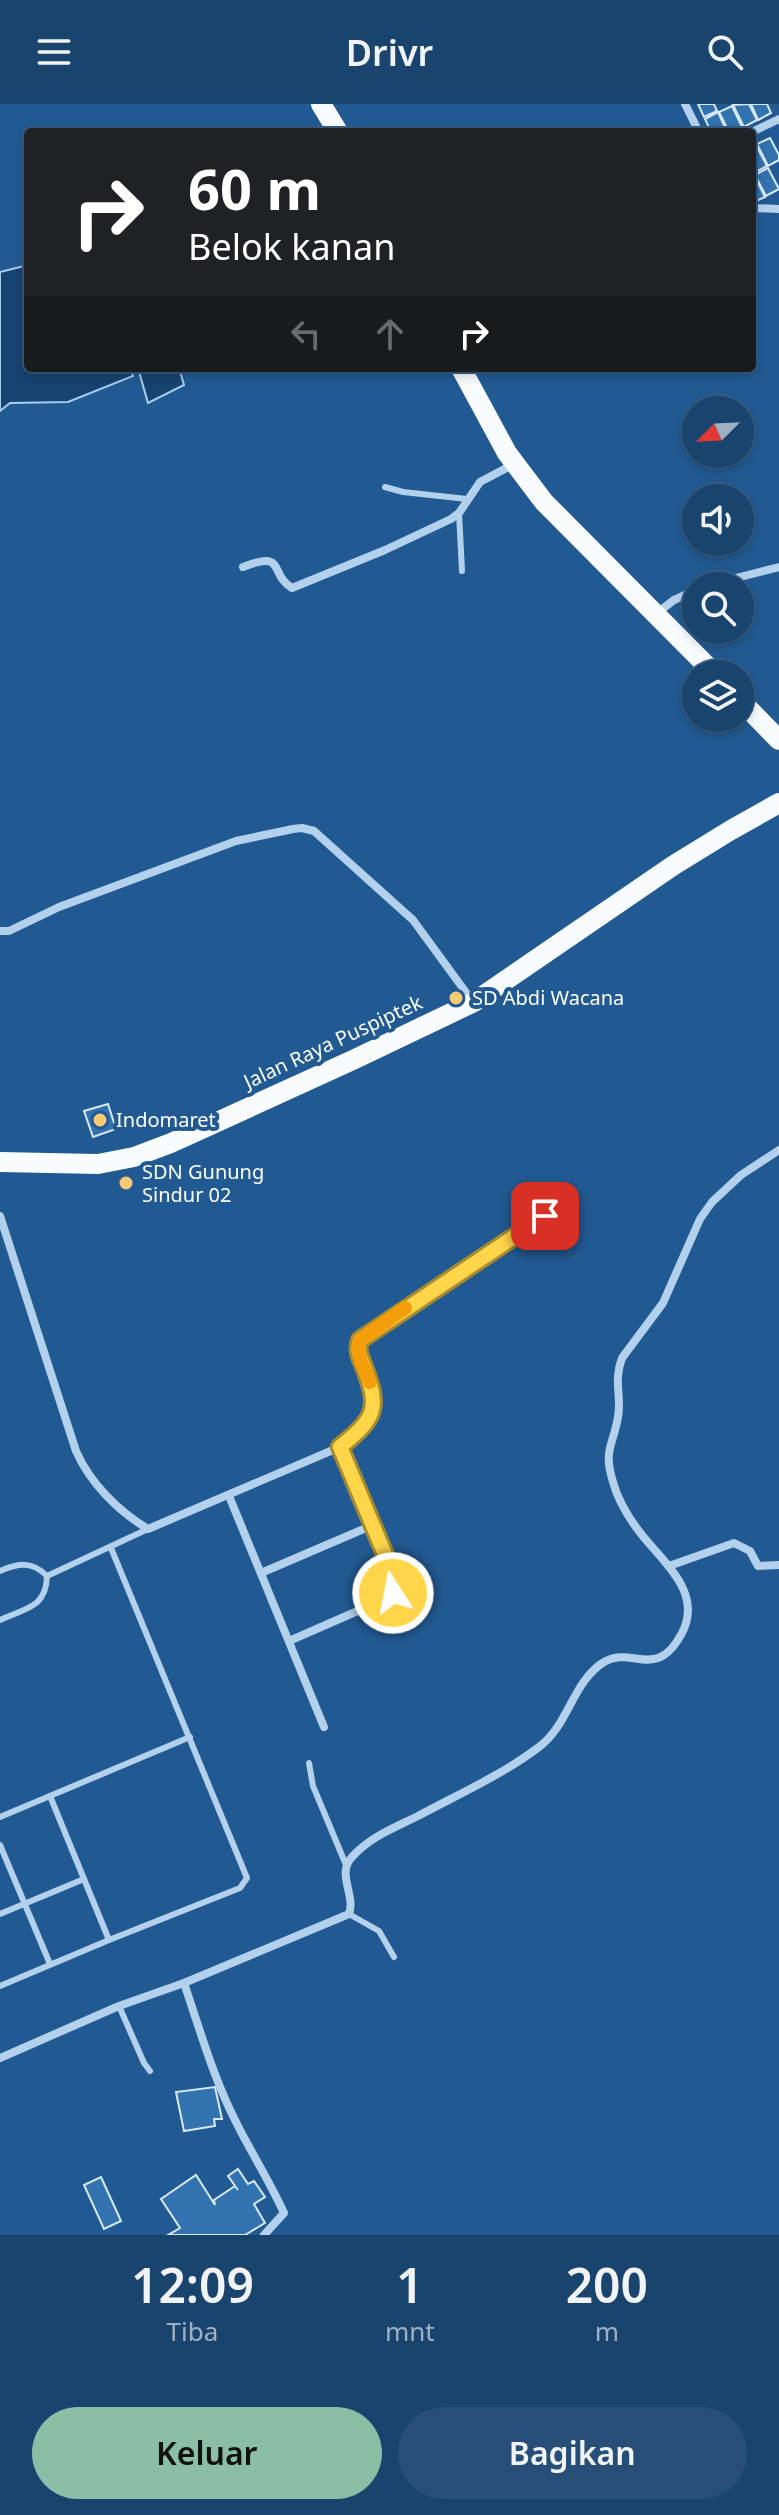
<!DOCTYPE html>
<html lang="id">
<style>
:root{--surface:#19446e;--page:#264e76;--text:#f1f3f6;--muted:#9fb0c2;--line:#375c81;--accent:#8abfa5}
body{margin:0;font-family:"Noto Sans",sans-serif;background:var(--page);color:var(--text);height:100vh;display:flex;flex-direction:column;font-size:30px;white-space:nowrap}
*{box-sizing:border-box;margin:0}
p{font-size:26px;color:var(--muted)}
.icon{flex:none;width:44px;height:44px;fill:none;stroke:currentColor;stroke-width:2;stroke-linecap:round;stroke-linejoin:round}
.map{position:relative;height:2131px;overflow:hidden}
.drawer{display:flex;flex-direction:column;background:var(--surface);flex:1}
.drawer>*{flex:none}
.banner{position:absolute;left:24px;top:24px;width:732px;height:244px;border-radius:8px;box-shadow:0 4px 12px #0003,0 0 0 2px var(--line);background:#202124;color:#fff;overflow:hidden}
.needle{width:52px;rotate:246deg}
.controls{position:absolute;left:682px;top:292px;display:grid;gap:16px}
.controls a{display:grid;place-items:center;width:72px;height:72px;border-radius:50%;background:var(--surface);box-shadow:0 4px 12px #0003,0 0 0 2px var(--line);font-size:40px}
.pin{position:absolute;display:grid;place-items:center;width:68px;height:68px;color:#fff;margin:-34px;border-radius:16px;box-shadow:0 4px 12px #0006}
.me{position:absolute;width:88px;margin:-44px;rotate:349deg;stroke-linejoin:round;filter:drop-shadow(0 0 6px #0008)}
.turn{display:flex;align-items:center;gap:28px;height:168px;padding:0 32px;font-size:36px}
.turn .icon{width:104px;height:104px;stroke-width:2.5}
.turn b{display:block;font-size:56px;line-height:68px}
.lanes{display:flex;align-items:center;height:76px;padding:0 32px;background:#0003;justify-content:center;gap:40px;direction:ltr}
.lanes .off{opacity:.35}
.eta{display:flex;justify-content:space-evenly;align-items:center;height:136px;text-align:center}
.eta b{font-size:48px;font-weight:600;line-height:56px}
.primary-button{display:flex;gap:16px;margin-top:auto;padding:16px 32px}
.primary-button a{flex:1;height:92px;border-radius:48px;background:var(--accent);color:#111;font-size:32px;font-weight:600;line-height:92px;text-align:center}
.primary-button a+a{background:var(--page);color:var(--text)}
header{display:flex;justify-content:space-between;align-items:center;height:104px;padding:0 32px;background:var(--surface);font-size:36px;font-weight:600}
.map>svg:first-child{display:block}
</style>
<header><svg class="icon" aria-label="menu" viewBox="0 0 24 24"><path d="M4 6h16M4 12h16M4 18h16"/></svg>Drivr<svg class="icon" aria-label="search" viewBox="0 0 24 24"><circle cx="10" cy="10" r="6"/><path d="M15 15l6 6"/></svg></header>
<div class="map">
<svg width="779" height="2131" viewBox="0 0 779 2131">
<rect width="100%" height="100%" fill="#215a92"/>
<!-- water -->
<g fill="#174371" stroke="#a7cdee" stroke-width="2">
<polygon points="28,161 28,264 130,264 133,272 68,298 10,299 0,307 0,168"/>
<polygon points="138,264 179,264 184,281 148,299"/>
</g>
<!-- building -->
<g fill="#3172af" stroke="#d8eaf9" stroke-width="2">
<polygon points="698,0 714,0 717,7 704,13"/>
<polygon points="749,0 757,16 744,23 733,1"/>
<polygon points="751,0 767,0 771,9 758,16"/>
<polygon points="732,2 742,23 729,28 719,8"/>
<polygon points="718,8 727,28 711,28 705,15"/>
<polygon points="770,34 779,51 779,56 768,62 757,40"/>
<polygon points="756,41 767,62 754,69 752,65 752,43"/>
<polygon points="768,64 779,85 766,92 755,71"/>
<polygon points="754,71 765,93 752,99 752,72"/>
<polygon points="108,1000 116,1025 93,1033 84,1007"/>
<polygon points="215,1983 222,2015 214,2015 215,2022 184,2027 176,1988"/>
<polygon points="238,2065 248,2080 254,2077 265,2093 254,2100 265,2119 245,2131 168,2131 180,2124 161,2095 196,2071 215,2101 214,2096 235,2082 238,2086 228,2072"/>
<polygon points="101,2073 121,2117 104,2125 84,2081"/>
</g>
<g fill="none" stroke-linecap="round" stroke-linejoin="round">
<!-- service -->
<g stroke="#b3d1ed" stroke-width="6">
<polyline points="385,383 403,388 467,395"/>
<polyline points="459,409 462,467"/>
<path d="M0 1467C19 1459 32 1457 47 1472"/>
<path d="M0 1516C26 1504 46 1504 47 1472L148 1425"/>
<polyline points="309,1659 313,1682 346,1761"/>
<polyline points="50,1692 84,1775"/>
<polyline points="0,1713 190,1633"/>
<polyline points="0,1741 50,1860"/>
<polyline points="0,1810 84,1775 109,1836"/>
<polyline points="349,1810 379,1827 394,1853"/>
<polyline points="0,1882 109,1836 240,1784 247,1774 111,1444"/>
<polyline points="119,1902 144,1959 150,1967"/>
</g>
<!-- minor -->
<g stroke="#b3d1ed" stroke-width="8">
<polyline points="685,0 699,28"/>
<polyline points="752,28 779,15"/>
<polyline points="752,104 779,105"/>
<path d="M243 463C287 446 268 469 292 484L385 446 451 415 459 409 480 378 514 360"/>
<polyline points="705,482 779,463"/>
<polyline points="657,509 674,496 696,486"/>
<polyline points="0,827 9,827 59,803 236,737 293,725 302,724 314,727 413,816 473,898"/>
<path d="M0 1112 76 1347C90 1379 118 1407 148 1425L340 1343C377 1312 380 1304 363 1260 359 1252 357 1245 360 1236L545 1112"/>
<polyline points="229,1392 324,1623"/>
<polyline points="669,1462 734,1439 750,1447 758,1462 779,1461"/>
<polyline points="261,1469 373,1421"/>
<path d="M289 1537 385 1495C394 1488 395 1483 394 1472L340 1343"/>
<path d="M184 1879C200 1926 214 1976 237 2020 252 2050 270 2078 284 2109L264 2131"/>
<path d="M0 1954 119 1902 184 1879 349 1810C356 1791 336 1770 352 1753 370 1733 394 1724 418 1712 459 1690 502 1671 539 1643 569 1621 572 1578 604 1558 633 1541 656 1578 682 1529 703 1489 664 1459 642 1431 630 1416 618 1396 613 1378 603 1346 613 1342 618 1313 622 1292 613 1278 622 1254L663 1199 700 1115 712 1098 741 1071 779 1046"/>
</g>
<!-- primary -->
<g stroke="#f9fcff" stroke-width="20">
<polyline points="321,0 338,28"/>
<polyline points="461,264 507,349 544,398 715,570"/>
<polyline points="740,596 779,636"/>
<polyline points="0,1058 98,1060 134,1053 171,1039 355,955 474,898 674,761 731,726 779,699"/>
</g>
</g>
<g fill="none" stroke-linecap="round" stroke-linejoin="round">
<!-- route casing -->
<g stroke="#a68a30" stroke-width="20">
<path id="route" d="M393 1489 394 1472 340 1343C377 1313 380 1304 363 1260 359 1251 357 1245 360 1236L545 1112"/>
</g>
<!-- route -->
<use href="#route" stroke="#ffd54a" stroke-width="14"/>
<!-- slow -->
<path stroke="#f59e0b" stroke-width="14" d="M370 1278C365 1265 355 1250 360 1236L405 1204"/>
</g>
<!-- markers -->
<g fill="#f9ca74" stroke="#215a92" stroke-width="3">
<circle cx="456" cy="894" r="8"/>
<circle cx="100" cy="1016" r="8"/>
<circle cx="126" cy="1079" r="8"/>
</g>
<g text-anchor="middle" stroke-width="8" stroke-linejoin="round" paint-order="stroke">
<!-- poi labels -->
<g font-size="20" fill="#fff" stroke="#215a92" text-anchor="start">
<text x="472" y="901">SD Abdi Wacana</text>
<text x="116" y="1023">Indomaret</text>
<text x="142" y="1075">SDN Gunung<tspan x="142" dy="23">Sindur 02</tspan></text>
</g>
<!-- street labels -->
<g font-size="20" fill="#fff" stroke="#215a92">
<text transform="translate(333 938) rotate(-25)" y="7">Jalan Raya Puspiptek</text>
</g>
</g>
</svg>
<div class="controls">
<a><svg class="needle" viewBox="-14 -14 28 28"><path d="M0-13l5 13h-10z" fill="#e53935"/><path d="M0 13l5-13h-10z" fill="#9fb0c2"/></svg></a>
<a><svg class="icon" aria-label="sound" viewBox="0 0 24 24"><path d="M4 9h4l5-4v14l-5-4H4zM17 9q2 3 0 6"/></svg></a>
<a><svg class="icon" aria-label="search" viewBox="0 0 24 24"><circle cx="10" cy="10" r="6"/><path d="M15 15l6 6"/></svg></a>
<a><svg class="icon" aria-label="layers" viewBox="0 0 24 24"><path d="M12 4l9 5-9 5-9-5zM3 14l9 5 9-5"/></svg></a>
</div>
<div class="pin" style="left:545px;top:1112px;background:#d93025"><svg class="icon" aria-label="arrive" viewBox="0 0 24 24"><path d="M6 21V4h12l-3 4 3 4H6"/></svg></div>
<svg class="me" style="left:393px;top:1489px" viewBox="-20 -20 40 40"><circle r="17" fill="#ffd54a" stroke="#fff" stroke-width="3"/><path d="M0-11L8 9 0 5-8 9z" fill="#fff"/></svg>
<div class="banner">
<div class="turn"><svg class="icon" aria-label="right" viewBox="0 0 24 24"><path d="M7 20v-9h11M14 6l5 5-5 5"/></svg><div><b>60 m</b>Belok kanan</div></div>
<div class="lanes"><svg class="icon off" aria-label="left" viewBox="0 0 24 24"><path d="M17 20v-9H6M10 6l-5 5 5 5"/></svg><svg class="icon off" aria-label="ahead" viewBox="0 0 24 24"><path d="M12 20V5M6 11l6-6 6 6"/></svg><svg class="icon" aria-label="right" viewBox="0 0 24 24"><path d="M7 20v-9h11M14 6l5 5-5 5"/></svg></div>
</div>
</div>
<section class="drawer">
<div class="eta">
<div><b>12:09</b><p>Tiba</p></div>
<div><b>1</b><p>mnt</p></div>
<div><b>200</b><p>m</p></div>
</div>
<div class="primary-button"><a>Keluar</a><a>Bagikan</a></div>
</section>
